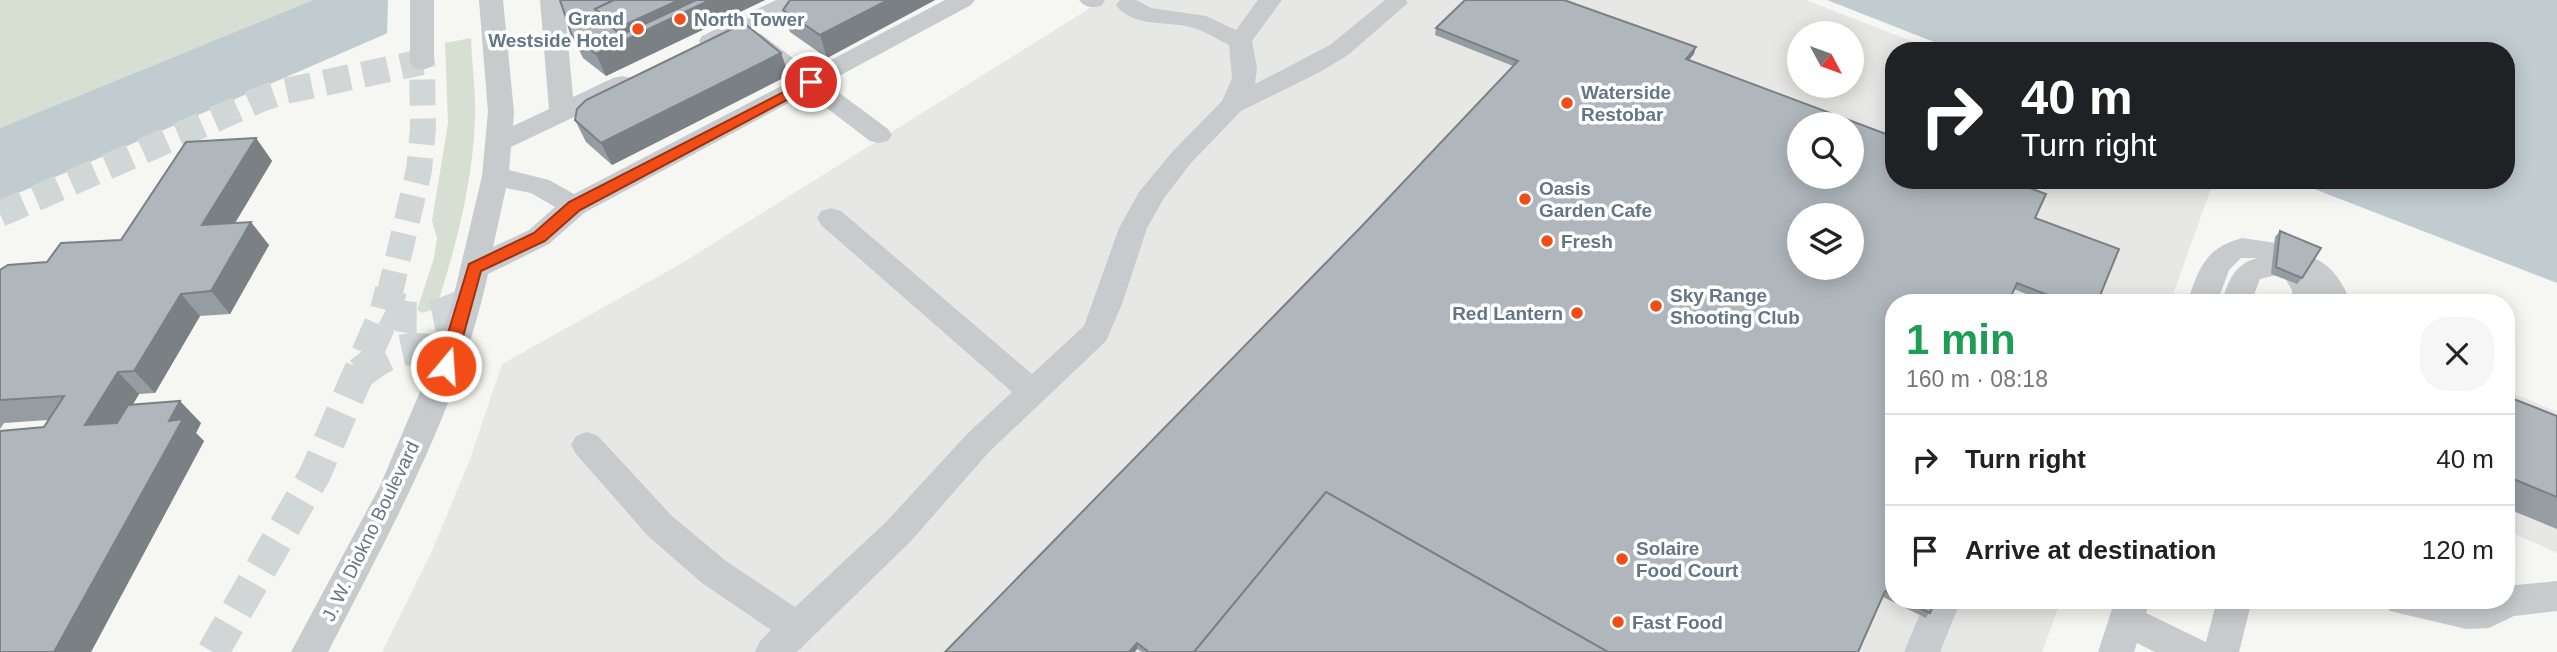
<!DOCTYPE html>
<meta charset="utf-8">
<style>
:root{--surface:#fff;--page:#f6f6f6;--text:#222;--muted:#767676;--line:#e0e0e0}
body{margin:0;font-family:Helvetica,sans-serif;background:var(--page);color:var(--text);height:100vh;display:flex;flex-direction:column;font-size:26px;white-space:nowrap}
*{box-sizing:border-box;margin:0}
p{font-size:23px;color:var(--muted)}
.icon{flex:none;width:38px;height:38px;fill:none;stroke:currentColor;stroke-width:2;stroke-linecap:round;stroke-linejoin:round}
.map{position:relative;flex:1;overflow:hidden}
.side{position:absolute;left:1885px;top:294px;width:630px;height:315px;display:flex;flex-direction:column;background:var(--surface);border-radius:28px;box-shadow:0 4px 18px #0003}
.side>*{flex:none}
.banner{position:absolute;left:1885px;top:42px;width:630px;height:147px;border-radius:28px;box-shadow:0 4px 18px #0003;background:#202124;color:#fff;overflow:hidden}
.needle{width:46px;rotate:131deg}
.fabs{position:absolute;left:1787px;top:21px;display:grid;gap:14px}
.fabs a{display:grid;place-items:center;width:77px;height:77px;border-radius:50%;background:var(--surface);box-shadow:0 4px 18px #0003;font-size:35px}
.pin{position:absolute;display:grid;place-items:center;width:60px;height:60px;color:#fff;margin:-30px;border:4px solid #fff;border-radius:50%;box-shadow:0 2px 7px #0007}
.me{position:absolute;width:77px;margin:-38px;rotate:18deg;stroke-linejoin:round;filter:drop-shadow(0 0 5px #0008)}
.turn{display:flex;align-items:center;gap:24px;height:147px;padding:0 21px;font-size:32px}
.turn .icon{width:91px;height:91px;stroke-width:2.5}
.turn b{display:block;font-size:49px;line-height:60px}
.round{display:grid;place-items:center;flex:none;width:74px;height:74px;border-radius:28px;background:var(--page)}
.head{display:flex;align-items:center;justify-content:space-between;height:119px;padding:0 21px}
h1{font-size:42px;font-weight:700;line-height:52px;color:#1e9e55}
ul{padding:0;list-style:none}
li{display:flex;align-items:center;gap:21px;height:91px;padding:0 21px;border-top:2px solid var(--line)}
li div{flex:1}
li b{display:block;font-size:26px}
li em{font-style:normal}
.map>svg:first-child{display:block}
</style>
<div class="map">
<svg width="2557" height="652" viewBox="0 0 2557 652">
<rect width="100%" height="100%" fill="#f6f7f2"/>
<!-- built -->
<g fill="#e7e8e6" fill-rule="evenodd">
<path d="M1103 0H1806L1937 51H1894V180H2214L2170 303H1894V600H2061L2042 652H382L432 551 470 459 502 364 677 266ZM1799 33H1852V86H1799ZM1799 124H1852V177H1799ZM1799 215H1852V268H1799Z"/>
<polygon points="2506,390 2557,412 2557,553 2506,530"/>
</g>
<!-- green -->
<g fill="#d7dfd3">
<polygon points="0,0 313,0 0,128"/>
<path d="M471 38C472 64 476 92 475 118 473 182 456 247 436 308L423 313 417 310 434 258 437 238 432 221 448 123 445 43Z"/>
</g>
<!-- water -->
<g fill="#c1ccd1">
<polygon points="313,0 464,0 0,201 0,128"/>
<polygon points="1827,0 2557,0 2557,283 2291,180 2506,180 2506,51 1957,51"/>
</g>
<!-- pier -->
<polygon fill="#f6f7f2" points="388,0 468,0 387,38"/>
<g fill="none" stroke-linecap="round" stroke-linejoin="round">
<!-- minor-tunnel-far1 -->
<polyline stroke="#d1d7d7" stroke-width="26" stroke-dasharray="26 13" stroke-linecap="butt" points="0,214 261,99 281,92 422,62 423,129 419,170 390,292"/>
<!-- minor-tunnel -->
<g stroke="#d1d7d7" stroke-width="32" stroke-dasharray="32 16" stroke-linecap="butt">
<path d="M386 310C414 325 440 317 467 303"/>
<path d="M360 373C386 352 408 343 441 353L446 366"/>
<polyline points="213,652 315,474 386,310 391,290"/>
</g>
<!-- minor -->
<g fill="#c8cbce" fill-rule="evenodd">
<polygon points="410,0 434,0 434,62 431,67 422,70 413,67 410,62"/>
<path d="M479 0H503L514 112 513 126 549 109 540 0H564L573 97 613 78 622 76 631 78 635 84 631 90 511 147 509 170 549 180 574 194 791 81 743 44 740 39 743 35 720 46 711 48 702 46 699 41 702 36 776 0H807L803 5 746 33 761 34 810 71 945 0H975L971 5 826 83 888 129 892 135 888 141 879 143 870 141 807 93 584 213 549 244 488 274C459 408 390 531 328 652H291L379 488 431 366 452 303 482 176 488 112ZM506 188 531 193 555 207 529 230 493 247Z"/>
<path d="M1079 0H1104L1105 1 1101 6C1092 8 1085 8 1079 0Z"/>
<path d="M1120 0H1136L1151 8 1206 16 1236 30 1258 0H1282L1252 41 1257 68 1255 84 1330 45 1385 0H1406L1408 3 1348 55 1320 72 1241 111 1191 163 1164 198 1147 228 1122 304 1106 341 989 452 911 541 797 652H755L760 641 771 630 702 583 648 536 576 454 571 445 576 436 587 432 598 436 672 516 726 561 795 607 887 521 967 434 1012 392 821 225 817 218 821 211 831 208 841 211 1032 374 1084 326 1119 228 1139 192 1173 151 1222 101 1232 78 1229 45C1217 39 1206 32 1194 28 1170 20 1133 29 1116 5Z"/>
<path d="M2242 238 2283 244 2287 251 2279 259 2285 267 2281 274 2260 279 2251 303H2221C2229 281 2233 265 2257 258H2241L2229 270 2217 303H2187C2199 268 2205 248 2242 238Z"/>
<path d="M2308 256C2330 262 2343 282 2351 303H2292V290L2286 280 2290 273 2296 271 2294 266 2298 259Z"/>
<polygon points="2557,581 2557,611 2514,616 2489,628 2466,629 2390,611 2385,600 2506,600 2506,586"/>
<polygon points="1926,600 1961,600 1940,652 1904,652"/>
<polygon points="2115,600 2150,600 2146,613 2206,642 2217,600 2252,600 2239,652 2155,652 2137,643 2134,652 2098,652"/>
</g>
</g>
<!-- wall -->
<g fill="#969da2">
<polygon points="560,0 765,0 606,76 583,58 572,36"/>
<polygon points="935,0 827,58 790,32 783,10"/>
<polygon points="1436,28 1694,54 1688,60 2035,218 2097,303 2048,303 2014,289 1894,303 1894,600 1935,600 1926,618 1883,597 1858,652 1142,652 1137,649 945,652 1360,228 1513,66 1435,35"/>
<polygon points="789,75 612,165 586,142 575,120"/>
<polygon points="256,138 272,161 235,223 269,245 230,314 200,316 155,393 139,394 133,404 201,423 196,433 204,441 91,652 0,652 44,427 48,420 4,423 0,429 0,270 47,262 121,240"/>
<polygon points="2280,231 2302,278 2297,284 2271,274 2275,237"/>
<polygon points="2506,396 2557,416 2557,529 2506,508"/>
</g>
<!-- shaded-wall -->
<g fill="#7a8084">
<polygon points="632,0 765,0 606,76 596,54 624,41 618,28"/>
<polygon points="888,0 935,0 827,58 820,35"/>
<polygon points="1696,47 1694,54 1684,66 1686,59"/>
<polygon points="781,53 789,75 612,165 601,143"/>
<polygon points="256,138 272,161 220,248 202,225"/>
<polygon points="251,222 269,245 230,314 211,291"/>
<polygon points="181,294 200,316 155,393 134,371"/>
<polygon points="118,372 139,394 108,447 85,425"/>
<polygon points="180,401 201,423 196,433 204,441 91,652 54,652 169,421"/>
<polygon points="1137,643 1137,649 1135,652 1129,652"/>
</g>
<!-- building -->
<g fill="#afb7bc" stroke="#7a8084" stroke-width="2" fill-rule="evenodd">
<polygon points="560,0 614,0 595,9 598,16 621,35 696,0 710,0 596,54 572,36"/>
<polygon points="614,0 679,0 618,28 595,9"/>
<polygon points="790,0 888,0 820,35 783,10"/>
<path d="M1465 0H1564L1696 47 1686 59 1894 137V180H2008L2046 194 2035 218 2119 249 2097 303H2068L2017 283 2008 303H1894V595L1885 591 1858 652H1608L1326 492 1194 652H1149L1137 643 1129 652H945L1360 228 1518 61 1436 28ZM1799 124H1852V177H1799ZM1799 215H1852V268H1799Z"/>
<polygon points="744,23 781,53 601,143 575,120 577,109 586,100"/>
<polygon points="256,138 202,225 251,222 211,291 181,294 134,371 118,372 85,425 117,423 128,405 180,401 169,421 183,419 54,652 0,652 0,431 44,427 64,396 0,400 0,270 8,265 47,262 61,243 121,240 186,142"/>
<polygon points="2280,231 2321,248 2302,278 2276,267"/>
<polygon points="2506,396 2557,416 2557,497 2506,476"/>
<polygon points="1326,492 1608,652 1194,652"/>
<polygon points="1905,600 1935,600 1930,613"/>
</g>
<!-- route -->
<polygon fill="#f24d17" stroke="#9d320f" stroke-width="2" points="811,78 817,82 815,85 580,210 545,241 481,271 455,366 452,371 441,371 438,366 469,264 534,233 569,202"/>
<!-- markers -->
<g fill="#f24d17" stroke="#fff" stroke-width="2.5">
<circle cx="680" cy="19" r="7"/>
<circle cx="638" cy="29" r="7"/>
<circle cx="1567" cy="103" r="7"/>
<circle cx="1525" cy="199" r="7"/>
<circle cx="1547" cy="241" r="7"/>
<circle cx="1656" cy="306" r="7"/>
<circle cx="1577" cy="313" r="7"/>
<circle cx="1622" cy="559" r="7"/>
<circle cx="1618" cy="622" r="7"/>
</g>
<g text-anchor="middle" stroke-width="7" stroke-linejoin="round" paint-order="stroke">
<!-- poi labels -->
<g font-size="19" font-weight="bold" fill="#637686" stroke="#fff" text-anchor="start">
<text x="624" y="25" text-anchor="end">Grand<tspan x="624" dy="22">Westside Hotel</tspan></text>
<text x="694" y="26">North Tower</text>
<text x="1581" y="99">Waterside<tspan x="1581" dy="22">Restobar</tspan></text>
<text x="1539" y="195">Oasis<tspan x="1539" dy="22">Garden Cafe</tspan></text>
<text x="1561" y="248">Fresh</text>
<text x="1670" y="302">Sky Range<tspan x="1670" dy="22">Shooting Club</tspan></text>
<text x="1563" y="320" text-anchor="end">Red Lantern</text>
<text x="1636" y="555">Solaire<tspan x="1636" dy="22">Food Court</tspan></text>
<text x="1632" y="629">Fast Food</text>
</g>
<!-- street labels -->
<g font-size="19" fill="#637686" stroke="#fff">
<text transform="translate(370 531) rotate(-64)" y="7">J. W. Diokno Boulevard</text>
</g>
</g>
</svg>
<div class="fabs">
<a><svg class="needle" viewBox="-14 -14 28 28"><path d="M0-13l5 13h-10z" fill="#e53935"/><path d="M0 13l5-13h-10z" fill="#767676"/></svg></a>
<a><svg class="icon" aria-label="search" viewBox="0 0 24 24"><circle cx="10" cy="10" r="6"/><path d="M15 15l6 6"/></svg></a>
<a><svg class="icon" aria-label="layers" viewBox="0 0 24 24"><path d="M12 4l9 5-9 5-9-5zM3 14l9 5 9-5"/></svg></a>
</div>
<div class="pin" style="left:811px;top:82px;background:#d93025"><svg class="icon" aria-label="arrive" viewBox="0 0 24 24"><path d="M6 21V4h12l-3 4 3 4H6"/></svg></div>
<svg class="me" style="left:446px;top:366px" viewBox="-20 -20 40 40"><circle r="17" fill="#f24d17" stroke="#fff" stroke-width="3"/><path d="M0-11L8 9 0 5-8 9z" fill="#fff"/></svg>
<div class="banner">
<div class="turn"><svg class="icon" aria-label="right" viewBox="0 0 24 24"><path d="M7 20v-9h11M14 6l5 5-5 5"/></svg><div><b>40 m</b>Turn right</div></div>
</div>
<section class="side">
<div class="head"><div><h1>1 min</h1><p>160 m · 08:18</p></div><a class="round"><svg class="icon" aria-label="close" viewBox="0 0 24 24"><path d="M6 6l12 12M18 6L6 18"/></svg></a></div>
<ul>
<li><svg class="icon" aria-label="right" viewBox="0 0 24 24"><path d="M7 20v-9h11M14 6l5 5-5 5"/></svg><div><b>Turn right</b></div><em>40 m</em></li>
<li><svg class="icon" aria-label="arrive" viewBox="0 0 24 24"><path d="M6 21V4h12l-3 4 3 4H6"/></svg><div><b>Arrive at destination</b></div><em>120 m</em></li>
</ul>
</section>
</div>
